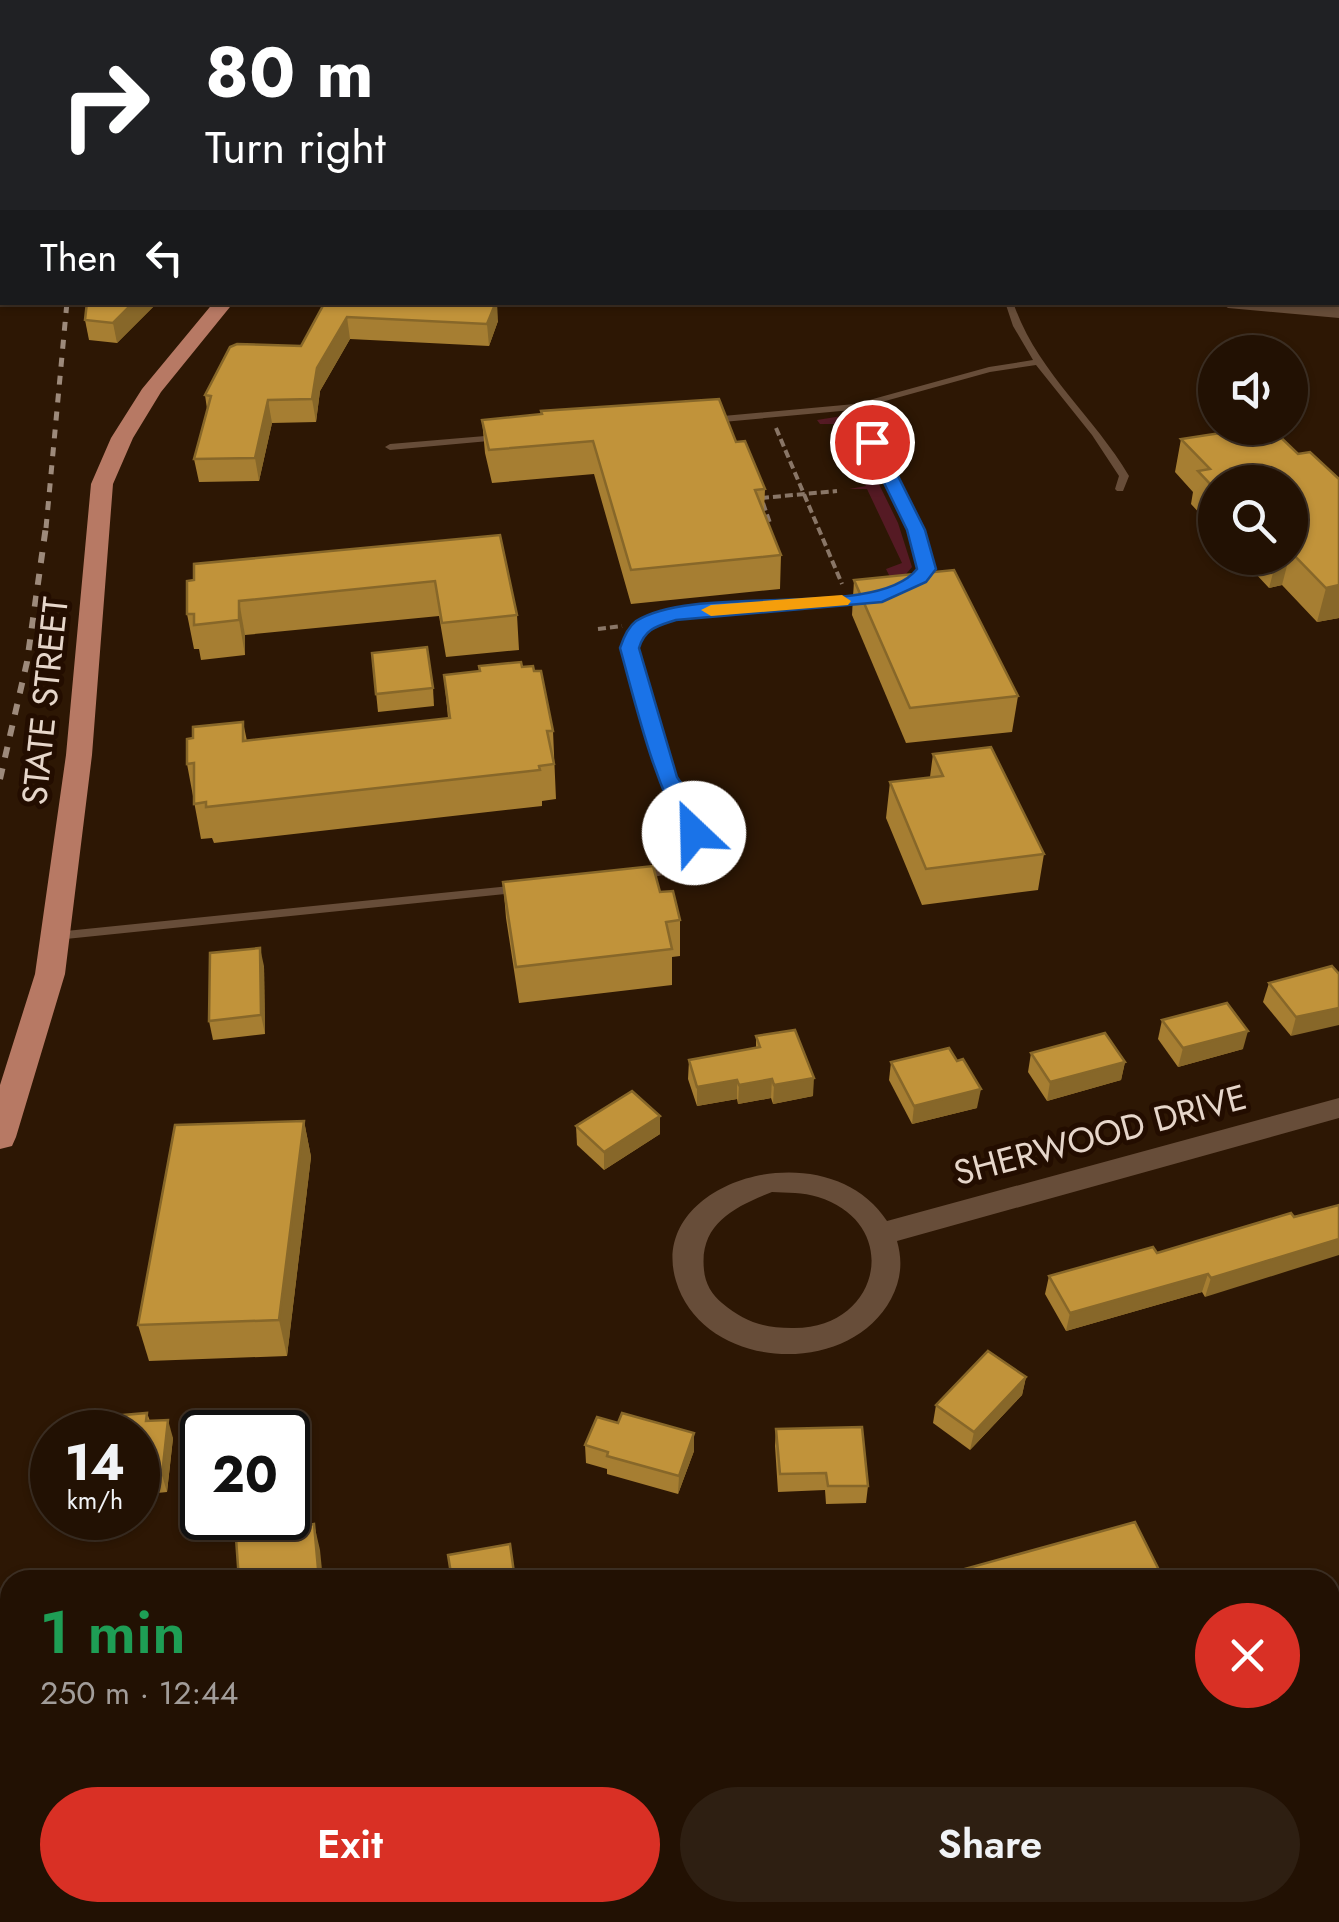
<!DOCTYPE html>
<meta charset="utf-8">
<style>
:root{--surface:#221103;--page:#2e1f12;--text:#f1f3f6;--muted:#a29d9a;--line:#3f3125;--accent:#d93025}
body{margin:0;font-family:Jost,sans-serif;background:var(--page);color:var(--text);height:100vh;display:flex;flex-direction:column;font-size:38px;white-space:nowrap}
*{box-sizing:border-box;margin:0}
p{font-size:32px;color:var(--muted)}
.icon{flex:none;width:55px;height:55px;fill:none;stroke:currentColor;stroke-width:2;stroke-linecap:round;stroke-linejoin:round}
.map{position:relative;flex:1;overflow:hidden}
.side{position:absolute;left:0px;top:1570px;width:1340px;height:352px;display:flex;flex-direction:column;background:var(--surface);border-radius:30px 30px 0 0;box-shadow:0 2px 8px #0004,0 0 0 2px var(--line)}
.side>*{flex:none}
.banner{position:absolute;left:0px;top:0px;width:1340px;height:305px;box-shadow:0 2px 8px #0004,0 0 0 2px var(--line);background:#202124;color:#fff;overflow:hidden}
.fabs{position:absolute;left:1198px;top:335px;display:grid;gap:20px}
.fabs a{display:grid;place-items:center;width:110px;height:110px;border-radius:50%;background:var(--surface);box-shadow:0 2px 8px #0004,0 0 0 2px var(--line);font-size:50px}
.speed{position:absolute;left:30px;top:1410px;display:flex;gap:20px;font-size:50px;font-weight:700;text-align:center}
.speed>*{display:grid;place-content:center;width:130px;height:130px;border-radius:50%;background:var(--surface);box-shadow:0 2px 8px #0004,0 0 0 2px var(--line);line-height:1}
.speed small{font-size:25px;font-weight:400}
.speed .limit{border:5px solid #111;border-radius:15px;background:#fff;color:#111}
.pin{position:absolute;display:grid;place-items:center;width:85px;height:85px;color:#fff;margin:-42px;border:5px solid #fff;border-radius:50%;box-shadow:0 2px 10px #0007}
.me{position:absolute;width:110px;margin:-55px;rotate:336deg;stroke-linejoin:round;filter:drop-shadow(0 0 8px #0008)}
.turn{display:flex;align-items:center;gap:35px;height:210px;padding:0 40px;font-size:45px}
.turn .icon{width:130px;height:130px;stroke-width:2.5}
.turn b{display:block;font-size:70px;line-height:85px}
.then{display:flex;align-items:center;height:95px;padding:0 40px;background:#0003;gap:20px;font-size:38px}
.round{display:grid;place-items:center;flex:none;width:105px;height:105px;border-radius:52px;background:var(--page)}
.headline{display:flex;align-items:center;justify-content:space-between;height:170px;padding:0 40px}
h1{font-size:60px;font-weight:600;line-height:75px;color:#1e9e55}
.button{display:flex;gap:20px;margin-top:auto;padding:20px 40px}
.button a{flex:1;height:115px;border-radius:60px;background:var(--accent);color:#fff;font-size:40px;font-weight:600;line-height:115px;text-align:center}
.button a+a{background:var(--page);color:var(--text)}
.map>svg:first-child{display:block}
</style>
<div class="map">
<svg width="1339" height="1922" viewBox="0 0 1339 1922">
<rect width="100%" height="100%" fill="#2d1704"/>
<!-- green -->
<polygon fill="#551a24" points="842,416 849,423 898,523 912,567 901,580 891,579 886,569 902,563 867,489 849,489 866,486 837,424 820,424 817,420"/>
<g fill="none" stroke-linecap="round" stroke-linejoin="round">
<!-- path -->
<g stroke="#897667" stroke-width="4" stroke-dasharray="8 4" stroke-linecap="butt">
<polyline points="776,428 842,584"/>
<polyline points="761,498 837,491"/>
<polyline points="763,503 770,523 763,524"/>
<polyline points="598,629 622,626"/>
</g>
<!-- lane -->
<g fill="#674d39" fill-rule="evenodd">
<rect x="0" y="137" width="2" height="4"/>
<polygon points="725,302 734,302 727,307 723,305"/>
<path d="M1005 302H1013C1036 371 1093 415 1129 476L1123 491H1117L1115 489 1119 476 1092 435 1036 365 990 372 860 408 921 530 931 569 915 586 911 587 906 584 921 568 911 530 852 410 712 423 708 420 712 417 855 404 989 367 1033 360 1013 326Z"/>
<polygon points="497,435 500,436 500,440 390,450 385,447 390,444"/>
<path d="M869 595 873 596V600L675 617 645 628 635 647C645 684 652 723 665 759 676 791 725 842 680 868 668 875 650 879 636 878L634 875 636 872C652 869 675 867 684 851 691 840 688 826 682 814 676 800 666 788 660 774 642 734 636 689 625 647L637 624 673 611Z"/>
<polygon points="521,885 527,889 525,892 56,940 50,936 56,932"/>
<polygon points="0,1602 10,1604 10,1620 0,1618"/>
</g>
<!-- street -->
<path fill="#674d39" fill-rule="evenodd" d="M1339 1098V1118L897 1241C903 1262 901 1280 891 1299 848 1379 703 1371 676 1281 645 1180 827 1128 887 1221ZM772 1192C787 1193 803 1192 818 1197 904 1224 880 1330 792 1328 762 1328 744 1321 722 1303 712 1295 705 1283 704 1270 699 1224 734 1207 772 1192Z"/>
<!-- secondary -->
<g fill="#674d39" fill-rule="evenodd">
<polygon points="1243,0 1258,0 1259,2 1244,2"/>
<polygon points="1339,22 1339,32 1338,32 1338,23"/>
<polygon points="1338,83 1339,83 1339,95 1338,94"/>
<polygon points="1219,302 1339,306 1339,318 1228,308"/>
</g>
<!-- primary -->
<polygon fill="#b77964" fill-rule="evenodd" points="214,302 234,302 161,392 133,438 113,484 92,755 65,974 16,1137 12,1146 0,1149 0,1085 35,974 66,755 91,484 111,438 142,389"/>
<!-- highway -->
<g fill="#ec9781" fill-rule="evenodd">
<rect x="1039" y="0" width="14" height="2"/>
<rect x="0" y="43" width="2" height="10"/>
<rect x="1338" y="130" width="1" height="10"/>
<rect x="1338" y="166" width="1" height="10"/>
</g>
<!-- rail-far1 -->
<polyline stroke="#9d8a7b" stroke-width="5" stroke-dasharray="9 9" stroke-linecap="butt" points="46,528 67,302"/>
<!-- rail -->
<polyline stroke="#9d8a7b" stroke-width="6" stroke-dasharray="11 11" stroke-linecap="butt" points="0,779 27,662 46,526"/>
</g>
<!-- wall -->
<g fill="#a67e32">
<polygon points="158,302 117,343 89,340 85,320"/>
<polygon points="325,302 498,321 489,346 350,339 320,391 316,422 272,423 259,481 199,482 194,459 207,409 205,395 301,346"/>
<polygon points="482,420 736,442 765,489 764,512 781,555 780,589 631,604 594,474 492,483 485,453"/>
<polygon points="1181,439 1298,454 1339,479 1339,618 1317,622 1282,585 1269,588 1241,558 1290,558 1290,482 1215,482 1215,530 1191,504 1193,492 1175,472"/>
<polygon points="500,535 517,615 519,650 446,657 439,616 245,635 245,655 201,660 199,649 194,649 187,614"/>
<polygon points="854,580 1018,696 1012,732 906,743 852,615"/>
<polygon points="372,653 433,688 434,706 378,712"/>
<polygon points="522,667 553,731 556,799 542,801 542,806 214,843 212,838 201,839 187,764 193,738 243,722 247,741 448,718 444,675"/>
<polygon points="933,754 1044,854 1038,890 922,905 886,818 890,782 930,777"/>
<polygon points="503,882 660,892 680,920 680,956 672,957 672,985 519,1003 506,918"/>
<polygon points="264,966 265,1034 213,1040 209,1021"/>
<polygon points="1332,966 1291,1036 1263,1002 1269,983"/>
<polygon points="1162,1020 1243,1049 1178,1067 1158,1039"/>
<polygon points="756,1036 813,1096 773,1104 771,1098 738,1104 737,1099 697,1106 688,1079 689,1060 756,1048"/>
<polygon points="1031,1053 1125,1062 1121,1080 1047,1101 1028,1072"/>
<polygon points="891,1062 977,1108 912,1124 889,1080"/>
<polygon points="660,1116 660,1134 604,1170 577,1145 576,1126"/>
<polygon points="304,1121 311,1157 287,1356 149,1361 138,1325"/>
<polygon points="1291,1213 1205,1297 1202,1292 1066,1331 1045,1294 1049,1276 1157,1253"/>
<polygon points="1026,1377 1022,1395 970,1450 933,1423 936,1405"/>
<polygon points="147,1413 150,1421 173,1438 167,1492 138,1495 138,1432 111,1424"/>
<polygon points="618,1423 694,1433 694,1451 678,1494 607,1474 607,1469 586,1463 585,1445"/>
<polygon points="776,1429 868,1486 866,1503 826,1504 825,1490 778,1492 775,1446"/>
</g>
<!-- shaded-wall -->
<g fill="#876729">
<polygon points="134,302 158,302 117,343 113,323"/>
<polygon points="496,302 497,302 498,321 489,346 487,324"/>
<polygon points="347,317 350,339 320,391 316,422 312,399 317,368"/>
<polygon points="268,400 272,423 259,481 255,458"/>
<polygon points="1277,558 1289,558 1282,585 1269,588"/>
<polygon points="1339,585 1339,618 1317,622 1326,588"/>
<polygon points="239,601 245,635 245,655 239,620"/>
<polygon points="260,948 264,966 265,1034 261,1015"/>
<polygon points="1339,1008 1339,1025 1291,1036 1296,1017"/>
<polygon points="1248,1031 1243,1049 1178,1067 1183,1048"/>
<polygon points="1125,1062 1121,1080 1047,1101 1050,1082"/>
<polygon points="814,1078 813,1096 773,1104 774,1085"/>
<polygon points="772,1079 771,1098 738,1104 739,1085"/>
<polygon points="737,1080 737,1099 697,1106 697,1087"/>
<polygon points="981,1089 977,1108 912,1124 914,1106"/>
<polygon points="660,1116 660,1134 604,1170 604,1152"/>
<polygon points="304,1121 311,1157 287,1356 279,1320"/>
<polygon points="1339,1239 1339,1255 1205,1297 1211,1278"/>
<polygon points="1208,1274 1202,1292 1066,1331 1070,1313"/>
<polygon points="1026,1377 1022,1395 970,1450 974,1432"/>
<polygon points="168,1420 173,1438 167,1492 162,1475"/>
<polygon points="694,1433 694,1451 678,1494 679,1476"/>
<polygon points="314,1524 320,1550 323,1580 319,1580"/>
<rect x="142" y="1912" width="6" height="10"/>
<polygon points="868,1912 933,1912 903,1922 838,1922"/>
</g>
<!-- building -->
<g fill="#c1933a" stroke="#876729" stroke-width="2.5">
<polygon points="87,302 134,302 113,323 85,320"/>
<polygon points="325,302 496,302 487,324 347,317 317,368 312,399 268,400 255,458 194,459 211,396 205,395 230,347 237,344 301,346"/>
<polygon points="719,399 736,442 745,441 765,489 755,490 781,555 631,570 593,441 489,450 482,420 542,414 541,411"/>
<polygon points="1253,428 1271,428 1298,454 1310,452 1339,479 1339,585 1326,588 1290,551 1290,482 1215,482 1215,489 1198,471 1210,469 1181,439"/>
<polygon points="500,535 517,615 442,623 435,581 239,601 239,620 194,625 194,614 187,614 187,581 194,580 194,564"/>
<polygon points="954,570 1018,696 910,708 854,580"/>
<polygon points="427,647 433,688 376,694 372,653"/>
<polygon points="521,662 522,667 533,666 534,671 541,671 553,731 547,731 554,764 539,766 540,770 206,807 206,802 194,804 194,763 187,764 187,739 193,738 193,727 243,722 243,741 450,718 444,675 480,671 479,666"/>
<polygon points="991,747 1044,854 926,869 890,782 943,776 933,754"/>
<polygon points="653,866 660,892 673,891 680,920 666,922 672,949 516,967 503,882"/>
<polygon points="260,948 261,1015 209,1021 210,953"/>
<polygon points="1332,966 1339,974 1339,1008 1296,1017 1269,983"/>
<polygon points="1227,1003 1248,1031 1183,1048 1162,1020"/>
<polygon points="795,1030 814,1078 774,1085 772,1079 739,1085 737,1080 697,1087 689,1060 760,1047 756,1036"/>
<polygon points="1105,1033 1125,1062 1050,1082 1031,1053"/>
<polygon points="949,1048 957,1061 963,1059 981,1089 914,1106 891,1062"/>
<polygon points="632,1091 660,1116 604,1152 576,1126"/>
<polygon points="304,1121 279,1320 138,1325 175,1125"/>
<polygon points="1339,1205 1339,1239 1211,1278 1208,1274 1070,1313 1049,1276 1153,1247 1157,1253 1291,1213 1294,1217"/>
<polygon points="988,1351 1026,1377 974,1432 936,1405"/>
<polygon points="147,1413 146,1421 168,1420 162,1475 138,1476 138,1432 81,1432 82,1426 111,1424 112,1416"/>
<polygon points="622,1413 694,1433 679,1476 607,1456 608,1452 585,1445 597,1417 618,1423"/>
<polygon points="862,1427 868,1486 828,1486 826,1473 780,1474 776,1429"/>
<polygon points="1135,1522 1164,1580 925,1580"/>
<polygon points="314,1524 319,1580 239,1580 236,1538"/>
<polygon points="510,1544 515,1580 452,1580 448,1555"/>
<polygon points="10,1905 10,1912 142,1912 142,1922 7,1922 7,1906"/>
<polygon points="578,1912 868,1912 838,1922 546,1922"/>
</g>
<!-- route -->
<path fill="#1a73e8" stroke="#114b97" stroke-width="2.5" d="M872 437 881 442 925 530 936 569 926 582 882 602 676 620C658 626 645 628 639 648L677 777 690 796 705 833 694 840 686 838C653 779 638 713 620 648 623 639 628 627 636 621 697 582 876 621 917 569L907 530 864 442Z"/>
<!-- slow -->
<polygon fill="#f59e0b" points="842,595 851,601 848,605 711,616 701,610 711,605"/>
<g text-anchor="middle" stroke-width="10" stroke-linejoin="round" paint-order="stroke">
<!-- street labels -->
<g font-size="35" fill="#e6d6ca" stroke="#230d00">
<text transform="translate(45 701) rotate(-84)" y="12">STATE STREET</text>
<text transform="translate(1100 1135) rotate(-15)" y="12">SHERWOOD DRIVE</text>
</g>
</g>
</svg>
<div class="fabs">
<a><svg class="icon" aria-label="sound" viewBox="0 0 24 24"><path d="M4 9h4l5-4v14l-5-4H4zM17 9q2 3 0 6"/></svg></a>
<a><svg class="icon" aria-label="search" viewBox="0 0 24 24"><circle cx="10" cy="10" r="6"/><path d="M15 15l6 6"/></svg></a>
</div>
<div class="speed"><div>14<small>km/h</small></div><div class="limit">20</div></div>
<div class="pin" style="left:872px;top:442px;background:#d93025"><svg class="icon" aria-label="arrive" viewBox="0 0 24 24"><path d="M6 21V4h12l-3 4 3 4H6"/></svg></div>
<svg class="me" style="left:694px;top:833px" viewBox="-20 -20 40 40"><circle r="19" fill="#fff"/><path d="M0-13L10 11 0 6-10 11z" fill="#1a73e8"/></svg>
<div class="banner">
<div class="turn"><svg class="icon" aria-label="right" viewBox="0 0 24 24"><path d="M7 20v-9h11M14 6l5 5-5 5"/></svg><div><b>80 m</b>Turn right</div></div>
<div class="then">Then<svg class="icon" aria-label="left" viewBox="0 0 24 24"><path d="M17 20v-9H6M10 6l-5 5 5 5"/></svg></div>
</div>
<section class="side">
<div class="headline"><div><h1>1 min</h1><p>250 m · 12:44</p></div><a class="round" style="background:#d93025;color:#fff"><svg class="icon" aria-label="close" viewBox="0 0 24 24"><path d="M6 6l12 12M18 6L6 18"/></svg></a></div>
<div class="button"><a>Exit</a><a>Share</a></div>
</section>
</div>
